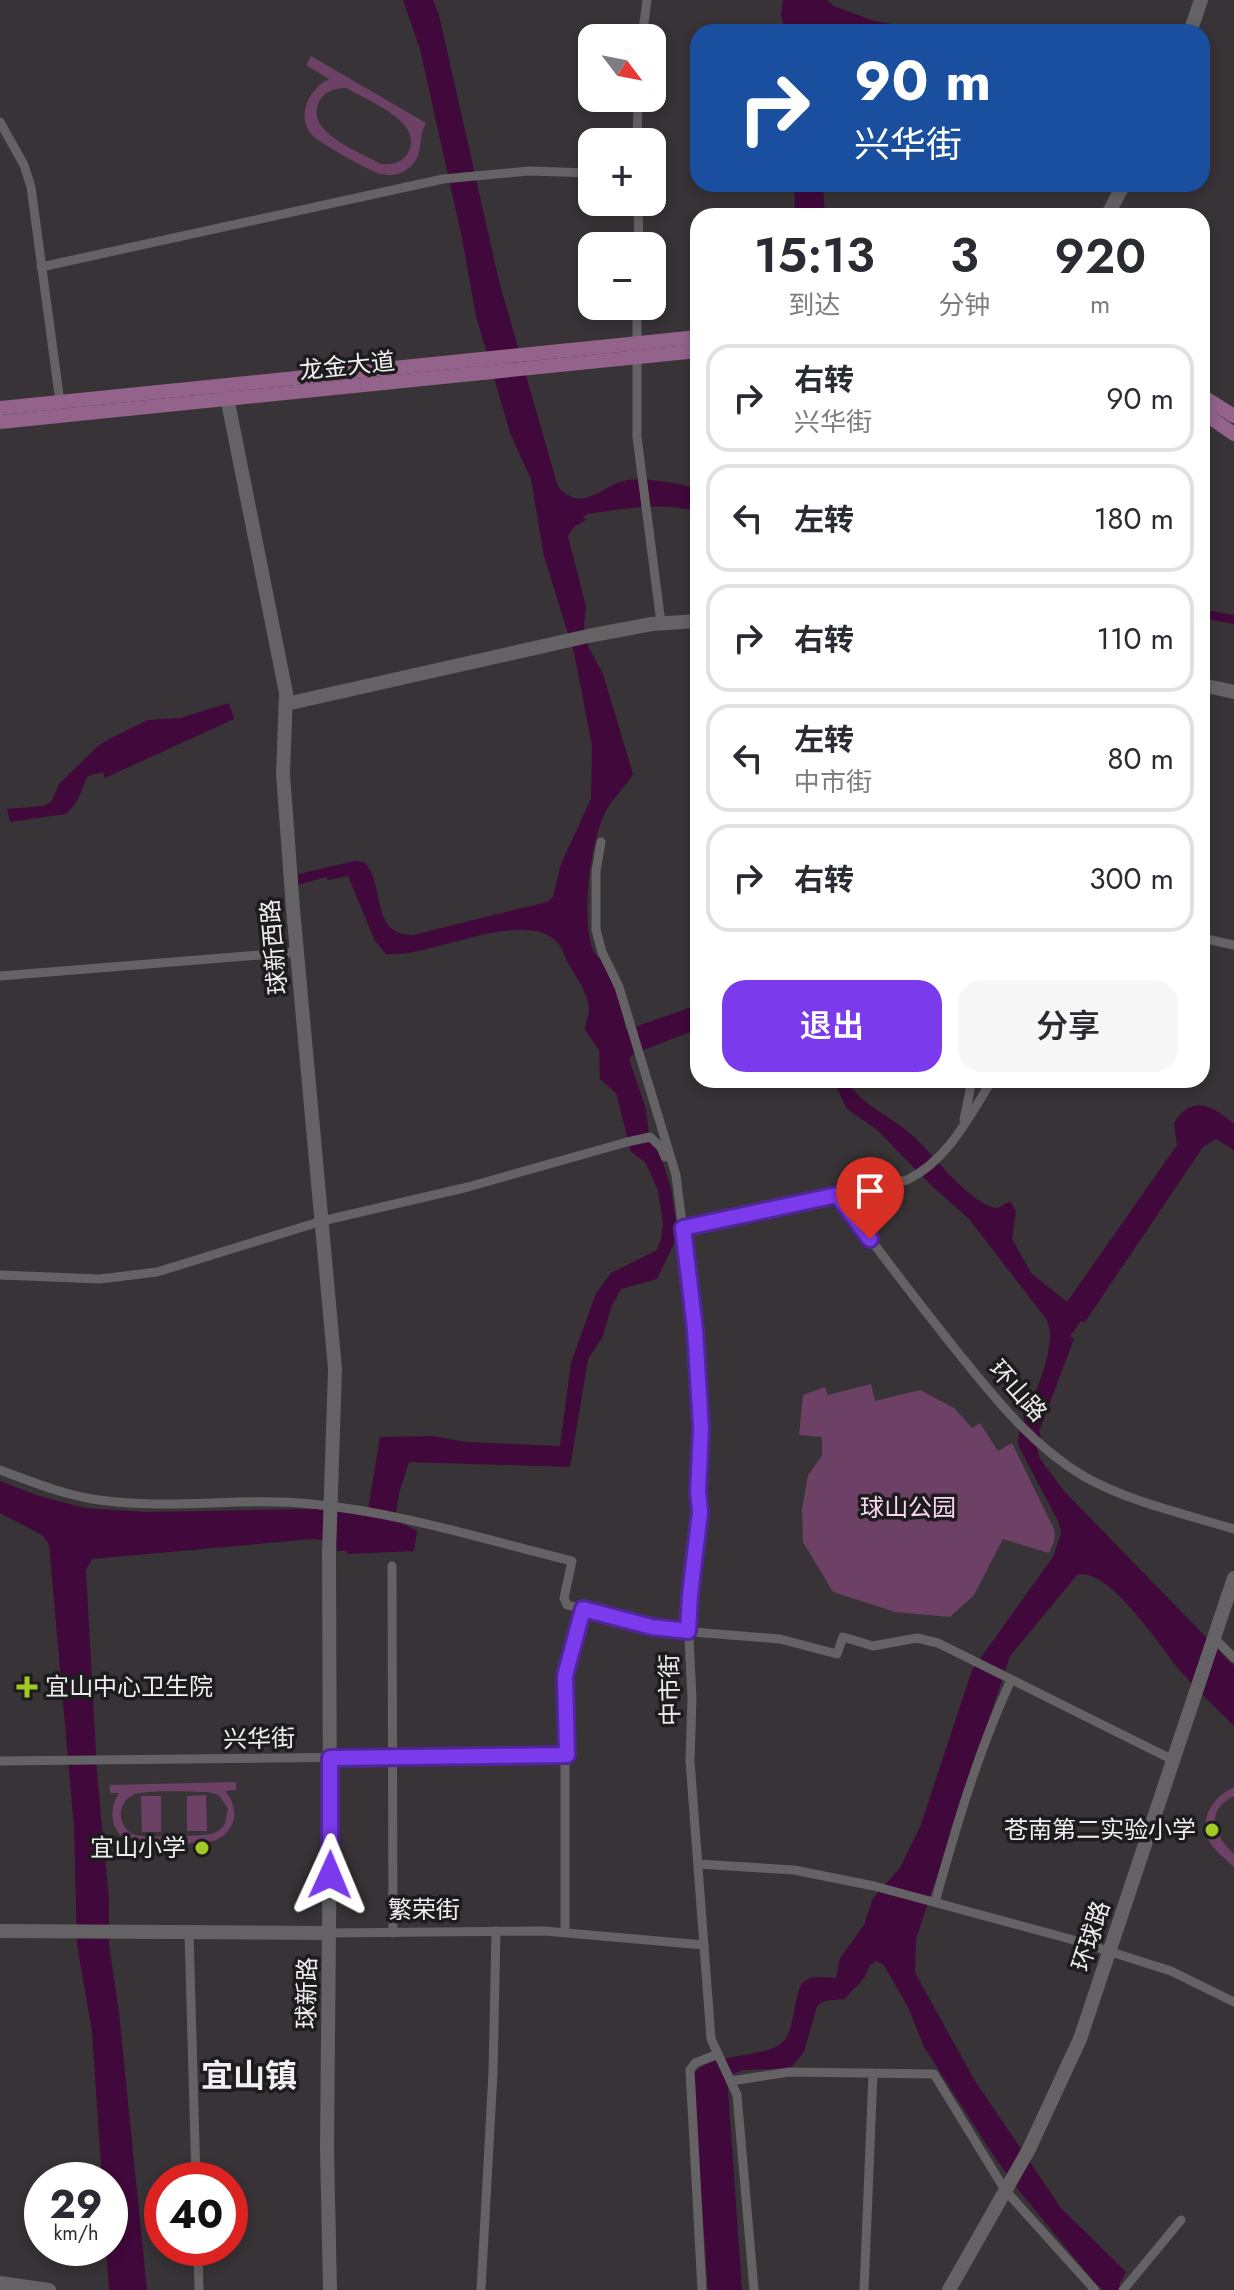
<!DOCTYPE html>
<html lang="zh">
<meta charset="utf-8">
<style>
:root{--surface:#fff;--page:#f7f7f7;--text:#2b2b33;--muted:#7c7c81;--line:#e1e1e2;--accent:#7c3aed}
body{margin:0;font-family:Jost,"Noto Sans SC",sans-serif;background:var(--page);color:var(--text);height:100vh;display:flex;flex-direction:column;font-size:30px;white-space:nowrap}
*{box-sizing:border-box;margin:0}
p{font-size:26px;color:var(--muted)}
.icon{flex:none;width:44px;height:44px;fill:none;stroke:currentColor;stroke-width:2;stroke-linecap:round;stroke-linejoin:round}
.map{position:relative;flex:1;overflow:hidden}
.panel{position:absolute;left:690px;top:208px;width:520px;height:880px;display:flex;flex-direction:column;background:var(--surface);border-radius:24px;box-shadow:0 4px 12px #0003}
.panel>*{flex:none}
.guide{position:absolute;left:690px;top:24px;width:520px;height:168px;border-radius:24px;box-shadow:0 4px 12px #0003;background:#1a4fa0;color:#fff;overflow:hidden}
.needle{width:52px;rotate:122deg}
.buttons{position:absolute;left:578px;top:24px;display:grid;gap:16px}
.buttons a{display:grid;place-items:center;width:88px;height:88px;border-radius:16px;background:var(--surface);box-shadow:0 4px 12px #0003;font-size:40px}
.speed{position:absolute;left:24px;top:2162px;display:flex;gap:16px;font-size:40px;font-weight:700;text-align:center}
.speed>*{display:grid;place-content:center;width:104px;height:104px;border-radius:50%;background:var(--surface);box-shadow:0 4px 12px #0003;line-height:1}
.speed small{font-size:20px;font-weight:400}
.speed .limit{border:12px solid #d22;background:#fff;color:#111}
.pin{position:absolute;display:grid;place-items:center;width:68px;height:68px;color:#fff;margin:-82px -34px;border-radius:50% 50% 50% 0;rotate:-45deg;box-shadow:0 0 8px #0007}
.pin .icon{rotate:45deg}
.me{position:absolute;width:88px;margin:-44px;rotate:1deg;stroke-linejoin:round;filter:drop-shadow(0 0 6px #0008)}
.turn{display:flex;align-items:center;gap:28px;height:168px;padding:0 32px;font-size:36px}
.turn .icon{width:104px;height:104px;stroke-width:2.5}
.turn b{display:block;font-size:56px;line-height:68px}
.eta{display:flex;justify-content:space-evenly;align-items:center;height:136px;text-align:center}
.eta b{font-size:48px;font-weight:600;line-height:56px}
.action{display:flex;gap:16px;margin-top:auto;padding:16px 32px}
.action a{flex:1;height:92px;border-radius:24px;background:var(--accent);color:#fff;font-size:32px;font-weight:600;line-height:92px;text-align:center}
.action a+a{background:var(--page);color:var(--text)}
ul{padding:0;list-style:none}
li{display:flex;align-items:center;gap:24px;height:108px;margin:0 16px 12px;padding:0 16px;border:4px solid var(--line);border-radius:24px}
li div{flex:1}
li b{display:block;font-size:30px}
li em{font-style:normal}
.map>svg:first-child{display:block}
</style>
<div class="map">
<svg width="1234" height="2290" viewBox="0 0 1234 2290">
<rect width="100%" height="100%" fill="#373336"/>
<!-- green -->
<g fill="#6c4165" fill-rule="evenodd">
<path d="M311 56 426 123C417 138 425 154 410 167 402 174 391 177 381 174 371 172 318 142 312 135 295 115 310 88 329 79L306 65ZM346 88C366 100 426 122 408 153 402 163 392 165 381 164 360 152 304 132 319 102 324 91 335 88 346 88Z"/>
<polygon points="871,1384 875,1401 920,1390 954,1408 972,1428 980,1423 998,1451 1012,1443 1055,1531 1054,1542 1049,1553 1003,1539 974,1595 950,1617 895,1612 833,1592 803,1542 802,1509 808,1475 822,1456 822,1437 799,1435 803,1395 825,1387 828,1395"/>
<path d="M236 1782V1790L225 1791C240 1808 237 1830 216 1840 202 1844 150 1846 135 1843 111 1837 107 1811 119 1793H110V1785ZM208 1792 219 1795 228 1809 225 1824C221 1829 217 1833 210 1834 199 1836 144 1838 135 1835 117 1828 116 1803 133 1795 145 1789 192 1792 208 1792Z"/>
<path d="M1234 1787V1796C1203 1811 1215 1836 1234 1854V1867C1227 1860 1217 1853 1211 1844 1196 1822 1213 1796 1234 1787Z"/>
<polygon points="206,1795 207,1831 187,1831 187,1796"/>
<polygon points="161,1796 161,1832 142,1832 141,1796"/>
</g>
<!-- water -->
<g fill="#41083b">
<path d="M403 0H433L439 15 499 281 558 487C585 515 601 484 628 480 650 477 676 484 698 488V512C663 501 623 509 587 514L583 517 586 520 574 527 568 536 586 607 584 627 588 646 603 674 633 774C625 788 611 799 604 815 590 845 581 919 593 950 596 957 601 959 605 965 617 983 622 1009 626 1030L698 1005V1029L633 1054 629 1059 646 1109 650 1142 660 1154 671 1188 677 1230 674 1244 657 1279 621 1289 612 1305 603 1336 588 1359 570 1467 409 1462 399 1493 395 1520 417 1531 414 1551 348 1554 347 1551H337L336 1542 313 1539 92 1559 86 1570 97 1773 109 1899V1945L119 2012 147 2290H109L106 2248H110V2180H102L92 2032 77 1944 74 1827 49 1544 42 1535 0 1513V1481L39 1496 85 1508 148 1512 317 1509 367 1516 380 1437 432 1436 466 1442 560 1446 571 1363 596 1293 611 1273 657 1250 661 1240 663 1225 658 1190 645 1162 631 1152 616 1093 600 1079 599 1050 585 1030C585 1024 588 1018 589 1012 590 994 575 976 567 961 563 953 562 946 555 940 518 909 428 959 386 954L375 941 348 876 328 880 326 877 298 885V874L355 861 364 862C387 885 368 934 413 935L547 902 553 897 561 864 591 799 592 745 574 653 544 556 531 479 510 433 476 316 462 238 420 49Z"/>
<polygon points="783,0 827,0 834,6 871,20 930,32 785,32 781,15"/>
<polygon points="794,184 823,184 825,216 795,216"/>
<polygon points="1202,609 1234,615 1234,624 1202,618"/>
<polygon points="229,703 234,719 105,778 103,772 88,776 76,803 66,814 10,822 7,809 43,806 51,802 59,784 97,747 109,739 148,720 180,718"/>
<path d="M833 1080H846C861 1105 891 1116 913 1136 932 1153 972 1207 998 1208L1010 1201 1016 1211 1012 1239 1031 1273 1067 1302 1177 1145 1174 1123C1192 1094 1212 1105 1234 1124V1150L1216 1139 1203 1147 1085 1322 1081 1321 1070 1336 1074 1339 1039 1431 1041 1438 1037 1448 1040 1459 1065 1492 1234 1666V1726C1215 1707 1195 1688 1178 1668 1160 1646 1108 1566 1077 1575L1010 1656 916 1939 915 1973 975 2081 1061 2208 1126 2272 1119 2284 1124 2290H1103L1095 2283 1016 2187 990 2150 924 2047 909 2009 884 1965 876 1961 870 1965C863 1985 856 1984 845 1999L824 2001 817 2006 804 2052 791 2068 743 2070 727 2076 742 2290H708L693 2075C709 2052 763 2059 782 2043 795 2032 793 1999 802 1983L812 1977 836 1978 840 1958 864 1925 873 1898 900 1868 920 1827 972 1670 1053 1557 1061 1533 1059 1523 1018 1445 1019 1432C1030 1403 1059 1348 1047 1320L969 1219 931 1185 876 1129 847 1109Z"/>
</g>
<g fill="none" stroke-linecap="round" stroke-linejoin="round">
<!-- street -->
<g stroke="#656265" stroke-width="9">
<polyline points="642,38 647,0"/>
<polyline points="0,122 24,165 31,187 60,402"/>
<polyline points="637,142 638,98"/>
<polyline points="638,202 639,246"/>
<polyline points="41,267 443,179 529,171 592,173"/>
<polyline points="637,306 637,437 661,623"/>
<polyline points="601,842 596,871 596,930 602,952 619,987 676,1175 695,1329 700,1399 698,1492 700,1512 688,1617 692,1698 690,1761 711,2039 737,2095 754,2290"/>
<polyline points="1202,938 1234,945"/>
<polyline points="0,976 297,952"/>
<polyline points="964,1120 972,1080"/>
<path d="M837 1195C876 1247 915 1299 956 1350 994 1397 1032 1446 1085 1477 1130 1502 1185 1514 1234 1529"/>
<path d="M683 1228 907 1180C948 1160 969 1117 992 1080"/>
<polyline points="0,1275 100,1279 157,1272 322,1221 468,1187 627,1142 650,1137 661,1147 665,1157"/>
<path d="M0 1470C32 1482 64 1495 99 1500 169 1510 241 1497 311 1504 399 1512 486 1540 572 1561L564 1598 567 1605 668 1630 780 1639 837 1654 843 1637 873 1646 917 1638 938 1643 1173 1760"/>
<polyline points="392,1566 393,1933"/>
<polyline points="1214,1638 1234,1658"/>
<polyline points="0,1761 567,1755"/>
<polyline points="698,1864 794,1870 874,1886 1070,1939 1171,1971 1234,2002"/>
<path d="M935 1902C956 1827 978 1751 1011 1680"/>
<polyline points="565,1932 565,1676 583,1609"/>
<polyline points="189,1933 196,2180"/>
<polyline points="329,1933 544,1931 704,1945"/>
<polyline points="731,2081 789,2072 934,2074 1005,2190 1095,2290"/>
<polyline points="198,2248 199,2290"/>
<polyline points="481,2290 493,2073 496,1931"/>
<polyline points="702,2290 690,2070 695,2063 718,2054"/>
<polyline points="864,2290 873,2073"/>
<polyline points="1123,2290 1181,2220"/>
</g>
<!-- secondary -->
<g stroke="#656265" stroke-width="14">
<polyline points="1190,32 1201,0"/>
<polyline points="1107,216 1124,184"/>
<polyline points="225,387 286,693 283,774 293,909 335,1369 329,1553 330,1817 327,2148 330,2290"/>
<polyline points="1202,685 1234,692"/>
<polyline points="286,704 588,636 652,624 698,621"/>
<polyline points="0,1931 329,1933"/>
<polyline points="0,2283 49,2290"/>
<polyline points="949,2290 1029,2149 1080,2039 1234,1578"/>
</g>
<!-- primary -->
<g stroke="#93638c" stroke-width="14">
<polyline points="1202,396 1234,416"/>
<polyline points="0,408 698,337"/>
<polyline points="1202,412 1234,434"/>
<polyline points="0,422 698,351"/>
</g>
</g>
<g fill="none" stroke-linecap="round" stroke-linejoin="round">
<!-- route casing -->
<g stroke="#51269a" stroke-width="20">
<polyline id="route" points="330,1875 330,1758 567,1755 565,1676 583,1609 652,1627 688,1631 690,1595 700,1512 698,1492 701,1429 695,1329 683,1228 837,1195 870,1239"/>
</g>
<!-- route -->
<use href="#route" stroke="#7c3aed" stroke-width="14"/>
</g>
<!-- markers -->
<g fill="#a3c926" stroke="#1d1c1d" stroke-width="3">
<path d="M23 1675h8v8h8v8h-8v8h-8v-8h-8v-8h8z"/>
<circle cx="1212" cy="1830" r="8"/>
<circle cx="202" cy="1848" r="8"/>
</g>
<g text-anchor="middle" stroke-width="7" stroke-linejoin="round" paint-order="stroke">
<!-- street labels -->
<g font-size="24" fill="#f0eef0" stroke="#1d1c1d">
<text transform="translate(347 366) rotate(-6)" y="8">龙金大道</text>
<text transform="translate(274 947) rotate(-95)" y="8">球新西路</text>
<text transform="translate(1018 1391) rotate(48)" y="8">环山路</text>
<text transform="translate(670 1690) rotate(-91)" y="8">中市街</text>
<text transform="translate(259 1739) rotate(-1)" y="8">兴华街</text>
<text x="424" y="1918">繁荣街</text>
<text transform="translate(1091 1936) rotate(-72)" y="8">环球路</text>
<text transform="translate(307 1993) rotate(-89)" y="8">球新路</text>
</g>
<!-- park labels -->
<g font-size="24" fill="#fad6f3" stroke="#1d1c1d">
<text x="908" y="1516">球山公园</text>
</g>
<!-- poi labels -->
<g font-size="24" fill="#f0eef0" stroke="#1d1c1d" text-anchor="end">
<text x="45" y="1695" text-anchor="start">宜山中心卫生院</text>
<text x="1196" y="1838">苍南第二实验小学</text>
<text x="186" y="1856">宜山小学</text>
</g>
<!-- district labels -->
<g font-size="32" font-weight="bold" fill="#f0eef0" stroke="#1d1c1d">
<text x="249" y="2087">宜山镇</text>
</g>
</g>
</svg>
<div class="buttons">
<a><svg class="needle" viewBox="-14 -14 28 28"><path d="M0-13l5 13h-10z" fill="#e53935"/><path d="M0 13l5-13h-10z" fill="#7c7c81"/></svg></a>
<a>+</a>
<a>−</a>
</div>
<div class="speed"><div>29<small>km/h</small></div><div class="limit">40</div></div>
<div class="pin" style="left:870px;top:1239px;background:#d93025"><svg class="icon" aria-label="arrive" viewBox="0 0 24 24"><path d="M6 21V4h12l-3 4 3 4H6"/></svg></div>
<svg class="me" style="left:330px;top:1875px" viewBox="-20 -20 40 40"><path d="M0-17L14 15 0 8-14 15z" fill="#7c3aed" stroke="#fff" stroke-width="4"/></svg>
<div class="guide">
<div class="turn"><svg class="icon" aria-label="right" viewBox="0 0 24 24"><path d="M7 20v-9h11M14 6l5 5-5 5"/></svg><div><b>90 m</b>兴华街</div></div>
</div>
<section class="panel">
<div class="eta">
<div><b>15:13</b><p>到达</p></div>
<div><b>3</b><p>分钟</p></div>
<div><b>920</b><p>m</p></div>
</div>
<ul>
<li><svg class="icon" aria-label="right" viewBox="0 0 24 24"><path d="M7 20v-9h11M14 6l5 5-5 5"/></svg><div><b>右转</b><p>兴华街</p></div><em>90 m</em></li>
<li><svg class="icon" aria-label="left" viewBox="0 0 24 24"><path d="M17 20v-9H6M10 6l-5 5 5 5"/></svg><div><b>左转</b></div><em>180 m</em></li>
<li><svg class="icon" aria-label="right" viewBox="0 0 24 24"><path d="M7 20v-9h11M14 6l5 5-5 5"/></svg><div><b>右转</b></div><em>110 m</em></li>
<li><svg class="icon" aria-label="left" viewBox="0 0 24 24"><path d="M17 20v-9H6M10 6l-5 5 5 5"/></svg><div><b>左转</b><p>中市街</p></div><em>80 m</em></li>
<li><svg class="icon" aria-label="right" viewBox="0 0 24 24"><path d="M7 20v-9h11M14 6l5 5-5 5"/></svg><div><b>右转</b></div><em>300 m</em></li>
</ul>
<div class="action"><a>退出</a><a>分享</a></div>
</section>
</div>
